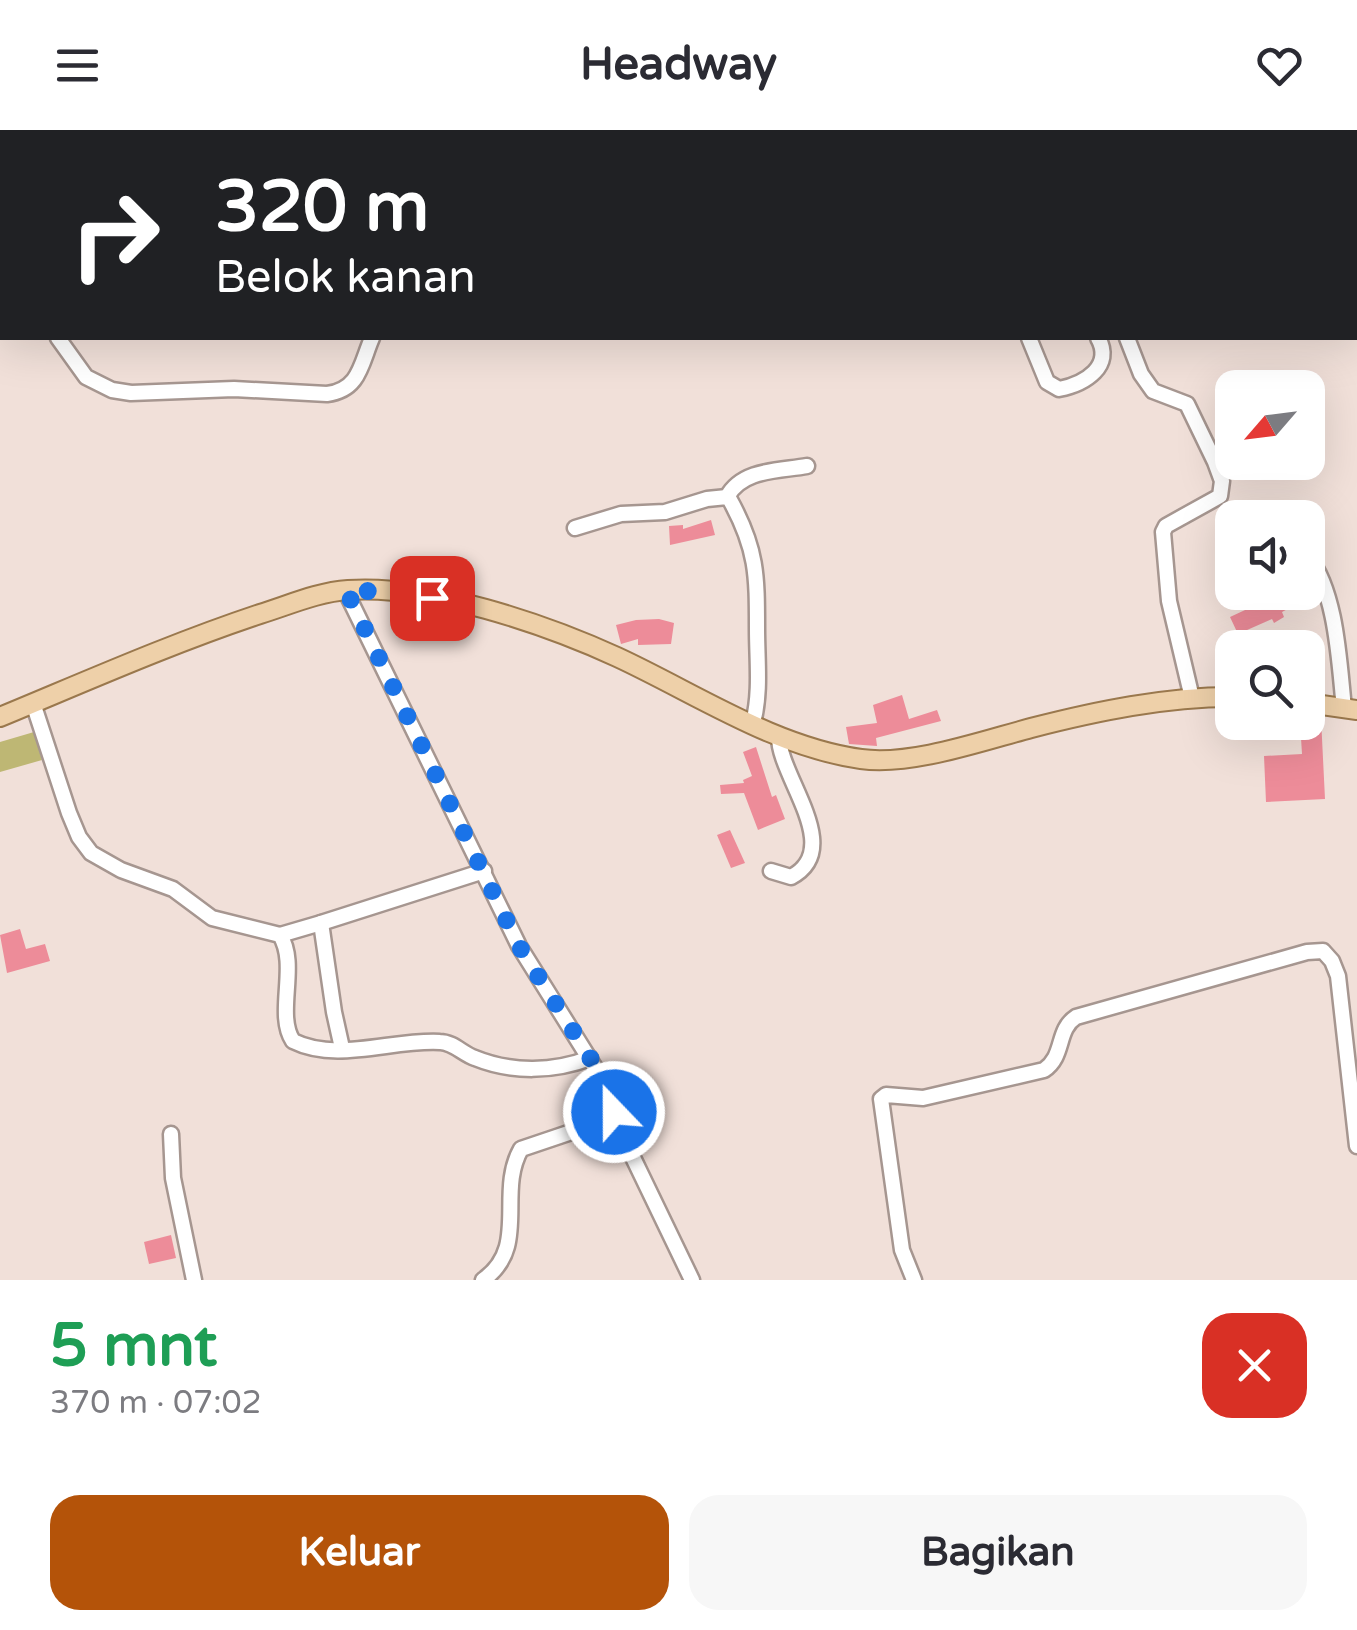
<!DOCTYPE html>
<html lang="id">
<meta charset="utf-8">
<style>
:root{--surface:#fff;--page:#f7f7f7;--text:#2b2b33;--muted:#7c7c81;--accent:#b45309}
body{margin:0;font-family:"Varela Round",sans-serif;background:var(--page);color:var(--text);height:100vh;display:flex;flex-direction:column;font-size:38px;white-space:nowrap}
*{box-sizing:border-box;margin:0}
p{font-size:32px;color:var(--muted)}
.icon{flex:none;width:55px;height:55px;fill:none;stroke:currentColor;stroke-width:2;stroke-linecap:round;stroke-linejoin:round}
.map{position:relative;height:1150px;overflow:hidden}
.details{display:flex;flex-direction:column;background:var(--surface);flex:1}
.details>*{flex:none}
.top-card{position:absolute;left:0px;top:0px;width:1358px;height:210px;box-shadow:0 10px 40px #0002;background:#202124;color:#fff;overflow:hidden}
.needle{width:65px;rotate:242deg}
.tools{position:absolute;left:1215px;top:240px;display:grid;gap:20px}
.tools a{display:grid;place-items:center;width:110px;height:110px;border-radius:20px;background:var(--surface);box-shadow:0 10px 40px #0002;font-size:50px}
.pin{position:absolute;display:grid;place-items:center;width:85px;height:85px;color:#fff;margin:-42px;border-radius:20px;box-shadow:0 5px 15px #0006}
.me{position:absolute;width:110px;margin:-55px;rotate:338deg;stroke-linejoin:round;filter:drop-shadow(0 0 8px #0008)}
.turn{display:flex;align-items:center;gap:35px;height:210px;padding:0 50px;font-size:45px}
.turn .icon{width:130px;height:130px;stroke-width:2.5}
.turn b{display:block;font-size:70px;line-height:85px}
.round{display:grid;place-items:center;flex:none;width:105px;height:105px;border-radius:30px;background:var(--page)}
.head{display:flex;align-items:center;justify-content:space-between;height:170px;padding:0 50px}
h1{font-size:60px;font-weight:800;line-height:75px;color:#1e9e55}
.primary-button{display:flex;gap:20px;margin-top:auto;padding:20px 50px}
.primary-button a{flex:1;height:115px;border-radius:30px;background:var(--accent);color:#fff;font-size:40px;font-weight:800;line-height:115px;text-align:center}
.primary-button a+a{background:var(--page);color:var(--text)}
header{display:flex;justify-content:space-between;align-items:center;height:130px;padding:0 50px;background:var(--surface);font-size:45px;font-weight:800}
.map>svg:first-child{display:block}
</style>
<header><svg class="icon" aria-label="menu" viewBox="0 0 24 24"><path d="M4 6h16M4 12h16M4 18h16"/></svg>Headway<svg class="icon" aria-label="heart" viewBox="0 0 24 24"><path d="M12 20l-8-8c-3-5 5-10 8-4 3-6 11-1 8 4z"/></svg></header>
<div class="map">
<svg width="1357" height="1150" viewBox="0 0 1357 1150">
<rect width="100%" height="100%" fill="#f1e0d9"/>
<!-- green -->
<polygon fill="#beb774" points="34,602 42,630 0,642 0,612"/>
<!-- building -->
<g fill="#ed8c99">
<polygon points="711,390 715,405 670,415 669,396 683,395 683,399"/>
<polygon points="1270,462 1294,462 1299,473 1282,482 1284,487 1274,493 1272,489 1238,504 1230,487 1273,467"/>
<polygon points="659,489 674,493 671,514 638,515 638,509 621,514 616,495 636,490"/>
<polygon points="902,565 909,589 937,580 941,591 876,608 877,616 849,614 846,597 877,593 873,575"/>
<polygon points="1308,588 1321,588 1325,669 1266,672 1264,626 1302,624 1300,592 1308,592"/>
<polygon points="756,617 772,667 776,665 785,689 758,700 744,663 721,664 720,655 744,653 743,650 752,646 743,622"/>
<polygon points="730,700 745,733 731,738 717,705"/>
<polygon points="20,799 26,819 45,814 50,831 7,843 0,805"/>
<polygon points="171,1105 176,1128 149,1134 144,1112"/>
</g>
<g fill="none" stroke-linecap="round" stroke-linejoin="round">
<!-- minor casing -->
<g stroke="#a69690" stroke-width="19">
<g id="minor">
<polyline points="775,0 779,2"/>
<polyline points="1013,0 1013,2"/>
<polyline points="1040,0 1041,2"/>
<polyline points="944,2 944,0"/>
<polyline points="0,151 2,152"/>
<path d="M58 208 86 247 112 260 131 263 234 259 327 264C360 260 361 233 372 208"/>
<path d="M1029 208 1047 252 1059 259C1085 254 1114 236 1098 208"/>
<polyline points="1127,208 1141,244 1153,261 1187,274 1215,332 1222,351 1220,366 1166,396 1163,402 1169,471 1192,568"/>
<path d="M727 367C742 339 779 341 807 336"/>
<path d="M575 398 621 384 665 382 707 369 727 367 730 370C757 419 757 445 757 499 757 531 761 562 753 593"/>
<path d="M1308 426C1337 463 1339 533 1344 578"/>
<path d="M345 460 519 816 612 965 615 975 613 986 601 992 521 1019C496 1063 530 1117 483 1150"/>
<path d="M33 573 69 683 79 707 91 723 121 740 173 759 212 788 280 805C299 835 275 884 293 911 337 933 393 909 440 912 453 912 463 924 475 928 512 943 554 942 590 928"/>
<path d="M771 741 791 747C846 718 777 645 779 605"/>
<polyline points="280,805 321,793"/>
<polyline points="342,918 334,882 321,793 484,741"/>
<polyline points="613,986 692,1150"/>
<polyline points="171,1004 173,1048 194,1150"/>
<path d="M914 1150 902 1120 881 969 886 965 923 968 1044 940C1065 926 1056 900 1076 887L1307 822 1323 821 1332 831 1338 846 1357 1016"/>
</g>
</g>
<!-- major casing -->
<g stroke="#9a784d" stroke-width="22">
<g id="major">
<polyline points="1308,573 1357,580"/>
<path d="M0 587C87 551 170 514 260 484 289 475 318 462 348 460 428 454 545 494 617 527 695 563 774 617 861 629 911 636 982 611 1031 598 1097 581 1165 567 1232 567"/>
</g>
</g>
<!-- minor -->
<use href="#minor" stroke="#fff" stroke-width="14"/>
<!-- major -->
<use href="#major" stroke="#eed0a9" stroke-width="18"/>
</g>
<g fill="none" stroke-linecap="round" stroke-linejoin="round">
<!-- route -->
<polyline stroke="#1a73e8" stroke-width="18" stroke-dasharray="0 32.4" points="432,468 406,463 346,460 519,816 601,945 612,965 614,982"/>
</g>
</svg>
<div class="tools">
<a><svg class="needle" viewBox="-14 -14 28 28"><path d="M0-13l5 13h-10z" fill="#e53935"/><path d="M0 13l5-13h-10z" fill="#7c7c81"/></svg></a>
<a><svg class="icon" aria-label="sound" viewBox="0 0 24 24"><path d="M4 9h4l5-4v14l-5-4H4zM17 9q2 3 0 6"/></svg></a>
<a><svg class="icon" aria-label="search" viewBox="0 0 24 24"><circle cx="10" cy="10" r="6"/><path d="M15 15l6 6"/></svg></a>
</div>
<div class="pin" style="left:432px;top:468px;background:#d93025"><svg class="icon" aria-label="arrive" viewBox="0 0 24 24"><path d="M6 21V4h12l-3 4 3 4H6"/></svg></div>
<svg class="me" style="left:614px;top:982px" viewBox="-20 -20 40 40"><circle r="17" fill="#1a73e8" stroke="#fff" stroke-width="3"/><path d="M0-11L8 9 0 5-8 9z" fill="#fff"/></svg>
<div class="top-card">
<div class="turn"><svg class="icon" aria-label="right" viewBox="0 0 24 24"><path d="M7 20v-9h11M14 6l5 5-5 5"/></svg><div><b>320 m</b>Belok kanan</div></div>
</div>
</div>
<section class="details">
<div class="head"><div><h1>5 mnt</h1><p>370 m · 07:02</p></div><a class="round" style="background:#d93025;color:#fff"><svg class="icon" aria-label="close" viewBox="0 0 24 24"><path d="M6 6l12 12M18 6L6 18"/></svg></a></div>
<div class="primary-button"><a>Keluar</a><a>Bagikan</a></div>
</section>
